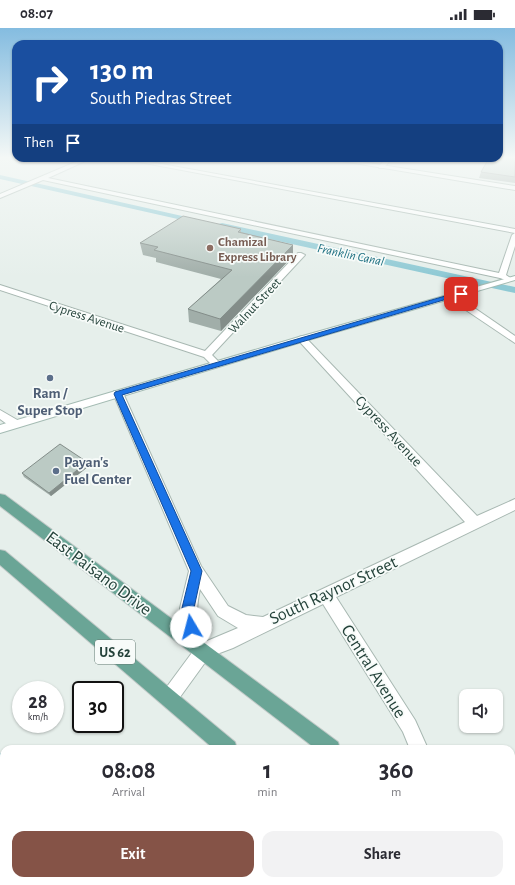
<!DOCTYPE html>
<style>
:root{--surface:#fff;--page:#f2f2f3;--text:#2b2b33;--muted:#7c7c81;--accent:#855347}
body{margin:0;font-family:"Alegreya Sans",sans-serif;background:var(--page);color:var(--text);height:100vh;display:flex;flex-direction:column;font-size:15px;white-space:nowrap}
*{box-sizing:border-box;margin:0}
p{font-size:13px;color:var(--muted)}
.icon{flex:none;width:22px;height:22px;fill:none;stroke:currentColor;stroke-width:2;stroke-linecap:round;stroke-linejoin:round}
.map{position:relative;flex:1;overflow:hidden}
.details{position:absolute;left:0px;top:717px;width:515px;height:140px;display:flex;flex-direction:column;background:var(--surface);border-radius:12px 12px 0 0;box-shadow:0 1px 3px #0004}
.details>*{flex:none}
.top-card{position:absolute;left:12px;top:12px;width:491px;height:122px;border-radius:12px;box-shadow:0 1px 3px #0004;background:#1a4fa0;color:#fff;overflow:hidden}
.tools{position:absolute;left:459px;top:661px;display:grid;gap:8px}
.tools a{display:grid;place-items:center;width:44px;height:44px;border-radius:8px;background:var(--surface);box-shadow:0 1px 3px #0004;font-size:20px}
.speed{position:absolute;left:12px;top:653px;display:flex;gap:8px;font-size:20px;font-weight:700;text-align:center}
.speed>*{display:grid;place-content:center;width:52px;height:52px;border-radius:50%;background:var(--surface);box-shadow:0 1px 3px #0004;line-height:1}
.speed small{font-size:10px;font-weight:400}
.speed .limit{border:2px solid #111;border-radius:6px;background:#fff;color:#111}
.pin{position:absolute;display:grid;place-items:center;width:34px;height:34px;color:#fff;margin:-17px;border-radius:8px;box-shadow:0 2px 6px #0006}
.me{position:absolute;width:44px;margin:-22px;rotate:352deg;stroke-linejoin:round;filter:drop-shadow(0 0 3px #0008)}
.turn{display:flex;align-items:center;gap:14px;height:84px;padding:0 12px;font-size:18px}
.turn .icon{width:52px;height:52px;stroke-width:2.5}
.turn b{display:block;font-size:28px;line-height:34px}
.then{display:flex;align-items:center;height:38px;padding:0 12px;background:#0003;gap:8px;font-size:15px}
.eta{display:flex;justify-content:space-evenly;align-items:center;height:68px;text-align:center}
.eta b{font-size:24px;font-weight:700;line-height:28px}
.action{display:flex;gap:8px;margin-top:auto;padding:8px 12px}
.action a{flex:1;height:46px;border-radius:12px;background:var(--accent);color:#fff;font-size:16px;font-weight:700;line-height:46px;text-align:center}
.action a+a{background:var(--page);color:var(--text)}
.status{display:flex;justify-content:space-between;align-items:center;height:28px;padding:0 20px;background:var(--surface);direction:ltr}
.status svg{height:11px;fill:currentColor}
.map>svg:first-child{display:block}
</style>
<div class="status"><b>08:07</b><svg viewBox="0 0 49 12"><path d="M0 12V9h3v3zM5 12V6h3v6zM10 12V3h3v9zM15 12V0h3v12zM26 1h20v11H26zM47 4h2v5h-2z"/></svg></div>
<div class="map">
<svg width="515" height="857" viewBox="0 0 515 857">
<rect width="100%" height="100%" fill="#e6efeb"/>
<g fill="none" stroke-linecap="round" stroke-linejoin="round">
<!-- stream -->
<g stroke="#8ec9d4" stroke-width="7">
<polyline points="0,729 4,732"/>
<polyline points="144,853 149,857"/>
</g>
<!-- canal -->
<g fill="#8ec9d4" fill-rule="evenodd">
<polygon points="0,147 200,192 204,194 200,196 0,151"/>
<polygon points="222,195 515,259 515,265 219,200 218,198 219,196"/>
</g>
<!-- minor casing -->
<g stroke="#a8b8b2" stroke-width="2">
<g id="minor">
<polygon points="85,130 92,130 48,150 499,245 512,207 515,205 118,130 129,130 515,201 515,218 506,247 512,251 508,253 500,250 43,152 0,170 0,166"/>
<polygon points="387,130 393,130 383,140 379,140 379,138"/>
<polygon points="298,225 301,225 305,227 212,327 221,336 216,339 213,338 204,329 0,262 0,257 205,323"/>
<polygon points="448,266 454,266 515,308 515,315 448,270 447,268"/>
<path d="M302 308 305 309 477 488 515 471V482L336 569 415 692 428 721H410L403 704 323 576 233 620 209 629 175 676 169 679 163 676 160 670 163 664 194 622 183 599 180 580 189 543 113 365 114 363H122L123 365 201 538 228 578 246 587 263 589 465 494 299 313 297 311 299 309ZM200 561 218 588 238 600 207 613C196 592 195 585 200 561Z"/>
<polygon points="0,382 19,393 21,396 19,399 11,399 0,391"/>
</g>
</g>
<!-- tertiary casing -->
<g stroke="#a8b8b2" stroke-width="2">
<polygon id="tertiary" points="324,130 337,130 515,158 515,162"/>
</g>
<!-- secondary casing -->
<g stroke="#a4bbb3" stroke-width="2">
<polygon id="secondary" points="515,248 515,252 305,313 0,405 0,397 299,309"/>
</g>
<!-- primary casing -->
<g stroke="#c2cac8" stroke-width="2">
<g id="primary">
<polygon points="0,466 5,467 338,714 340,721 316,721 0,478"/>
<polygon points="0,522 5,523 235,714 237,721 214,721 0,537"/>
<polygon points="511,845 515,847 515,857 496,857 494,853 511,853"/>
<polygon points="369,853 393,853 395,857 371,857"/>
</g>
</g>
<!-- minor -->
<use href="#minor" fill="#fff" fill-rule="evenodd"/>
<!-- tertiary -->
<use href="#tertiary" fill="#fff" fill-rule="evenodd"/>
<!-- secondary -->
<use href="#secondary" fill="#fff" fill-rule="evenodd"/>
<!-- primary -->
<use href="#primary" fill="#6aa596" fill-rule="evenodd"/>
</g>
<!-- wall -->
<g fill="#a1aea9">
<polygon points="515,129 515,155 479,150 481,144"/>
<polygon points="241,201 241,204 293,217 293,228 221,303 189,294 188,281 221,251 156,234 156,230 143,227 140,215"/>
<polygon points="87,434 89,438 51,468 24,449 22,445"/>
</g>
<!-- shaded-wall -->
<g fill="#838d89">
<polygon points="293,217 293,228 221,303 220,291"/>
<polygon points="87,434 89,438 51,468 49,465"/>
</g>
<!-- building -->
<g fill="#bbcac4" stroke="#838d89">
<polygon points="499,129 515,129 515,149 481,144 489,130 499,130"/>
<polygon points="183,188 241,201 238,204 293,217 220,291 188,281 232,242 154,222 158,219 140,215"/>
<polygon points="60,416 87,434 49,465 22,445"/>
</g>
<!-- sky -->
<linearGradient id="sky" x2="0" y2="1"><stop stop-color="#84bce0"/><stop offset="0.52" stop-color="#f4f8f6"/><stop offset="1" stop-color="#f4f8f6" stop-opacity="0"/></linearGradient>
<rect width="515" height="249" fill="url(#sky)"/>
<!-- route -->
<polygon fill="#1a73e8" stroke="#114b97" points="459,264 464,266 122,367 202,543 194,580 197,599 196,603 191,605 187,603 182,580 191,543 114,366 115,364"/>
<!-- markers -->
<circle fill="#8d6e63" stroke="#f7fbf9" stroke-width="1.5" cx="210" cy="220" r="4"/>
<g fill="#5c6f8a" stroke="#f7fbf9" stroke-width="1.5">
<circle cx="50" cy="350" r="4"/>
<circle cx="56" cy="443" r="4"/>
</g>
<g text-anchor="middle" stroke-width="3.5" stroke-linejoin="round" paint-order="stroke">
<!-- far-education labels -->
<g font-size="13" font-weight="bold" fill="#785e54" stroke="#f7fbf9" text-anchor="start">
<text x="218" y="218">Chamizal<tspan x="218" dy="15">Express Library</tspan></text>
</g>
<!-- far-water labels -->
<g font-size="13" font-style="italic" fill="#1c6f80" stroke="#f7fbf9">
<text transform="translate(351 226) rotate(12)" y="5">Franklin Canal</text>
</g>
<!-- far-street labels -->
<g font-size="13" fill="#24423a" stroke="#f7fbf9">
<text transform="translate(254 277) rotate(-47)" y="5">Walnut Street</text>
<text transform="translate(87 288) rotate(18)" y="5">Cypress Avenue</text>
</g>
<!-- shield labels -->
<rect fill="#f7fbf9" stroke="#637a73" stroke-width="1" x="95" y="612" width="40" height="24" rx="3"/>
<g font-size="14" font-weight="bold" fill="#24423a">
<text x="115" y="629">US 62</text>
</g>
<!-- service labels -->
<g font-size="15" font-weight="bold" fill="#4e5e75" stroke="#f7fbf9">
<text x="50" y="370">Ram /<tspan x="50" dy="17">Super Stop</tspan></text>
<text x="64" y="439" text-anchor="start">Payan's<tspan x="64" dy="17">Fuel Center</tspan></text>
</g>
<!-- street labels -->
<g font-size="15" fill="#24423a" stroke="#f7fbf9">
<text transform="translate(389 403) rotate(47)" y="5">Cypress Avenue</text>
</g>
<!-- near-street labels -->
<g font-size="18" fill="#24423a" stroke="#f7fbf9">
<text transform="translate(99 545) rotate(37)" y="6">East Paisano Drive</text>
<text transform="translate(333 562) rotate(-25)" y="6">South Raynor Street</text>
<text transform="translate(374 643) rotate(58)" y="6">Central Avenue</text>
</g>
</g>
</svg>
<div class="tools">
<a><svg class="icon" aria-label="sound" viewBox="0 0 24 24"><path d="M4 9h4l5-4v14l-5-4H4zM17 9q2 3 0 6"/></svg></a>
</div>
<div class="speed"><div>28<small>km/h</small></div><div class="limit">30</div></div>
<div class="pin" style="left:461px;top:266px;background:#d93025"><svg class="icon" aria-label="arrive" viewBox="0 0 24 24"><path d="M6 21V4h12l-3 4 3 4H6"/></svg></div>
<svg class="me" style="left:191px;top:599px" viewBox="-20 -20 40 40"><circle r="19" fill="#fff"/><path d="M0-13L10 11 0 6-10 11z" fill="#1a73e8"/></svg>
<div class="top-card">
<div class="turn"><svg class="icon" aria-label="right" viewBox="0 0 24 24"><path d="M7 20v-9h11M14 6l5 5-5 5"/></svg><div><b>130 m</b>South Piedras Street</div></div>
<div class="then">Then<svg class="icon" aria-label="arrive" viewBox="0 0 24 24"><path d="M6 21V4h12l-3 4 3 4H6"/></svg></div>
</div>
<section class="details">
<div class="eta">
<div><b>08:08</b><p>Arrival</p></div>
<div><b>1</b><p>min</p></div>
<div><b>360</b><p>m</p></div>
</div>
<div class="action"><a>Exit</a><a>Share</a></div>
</section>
</div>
